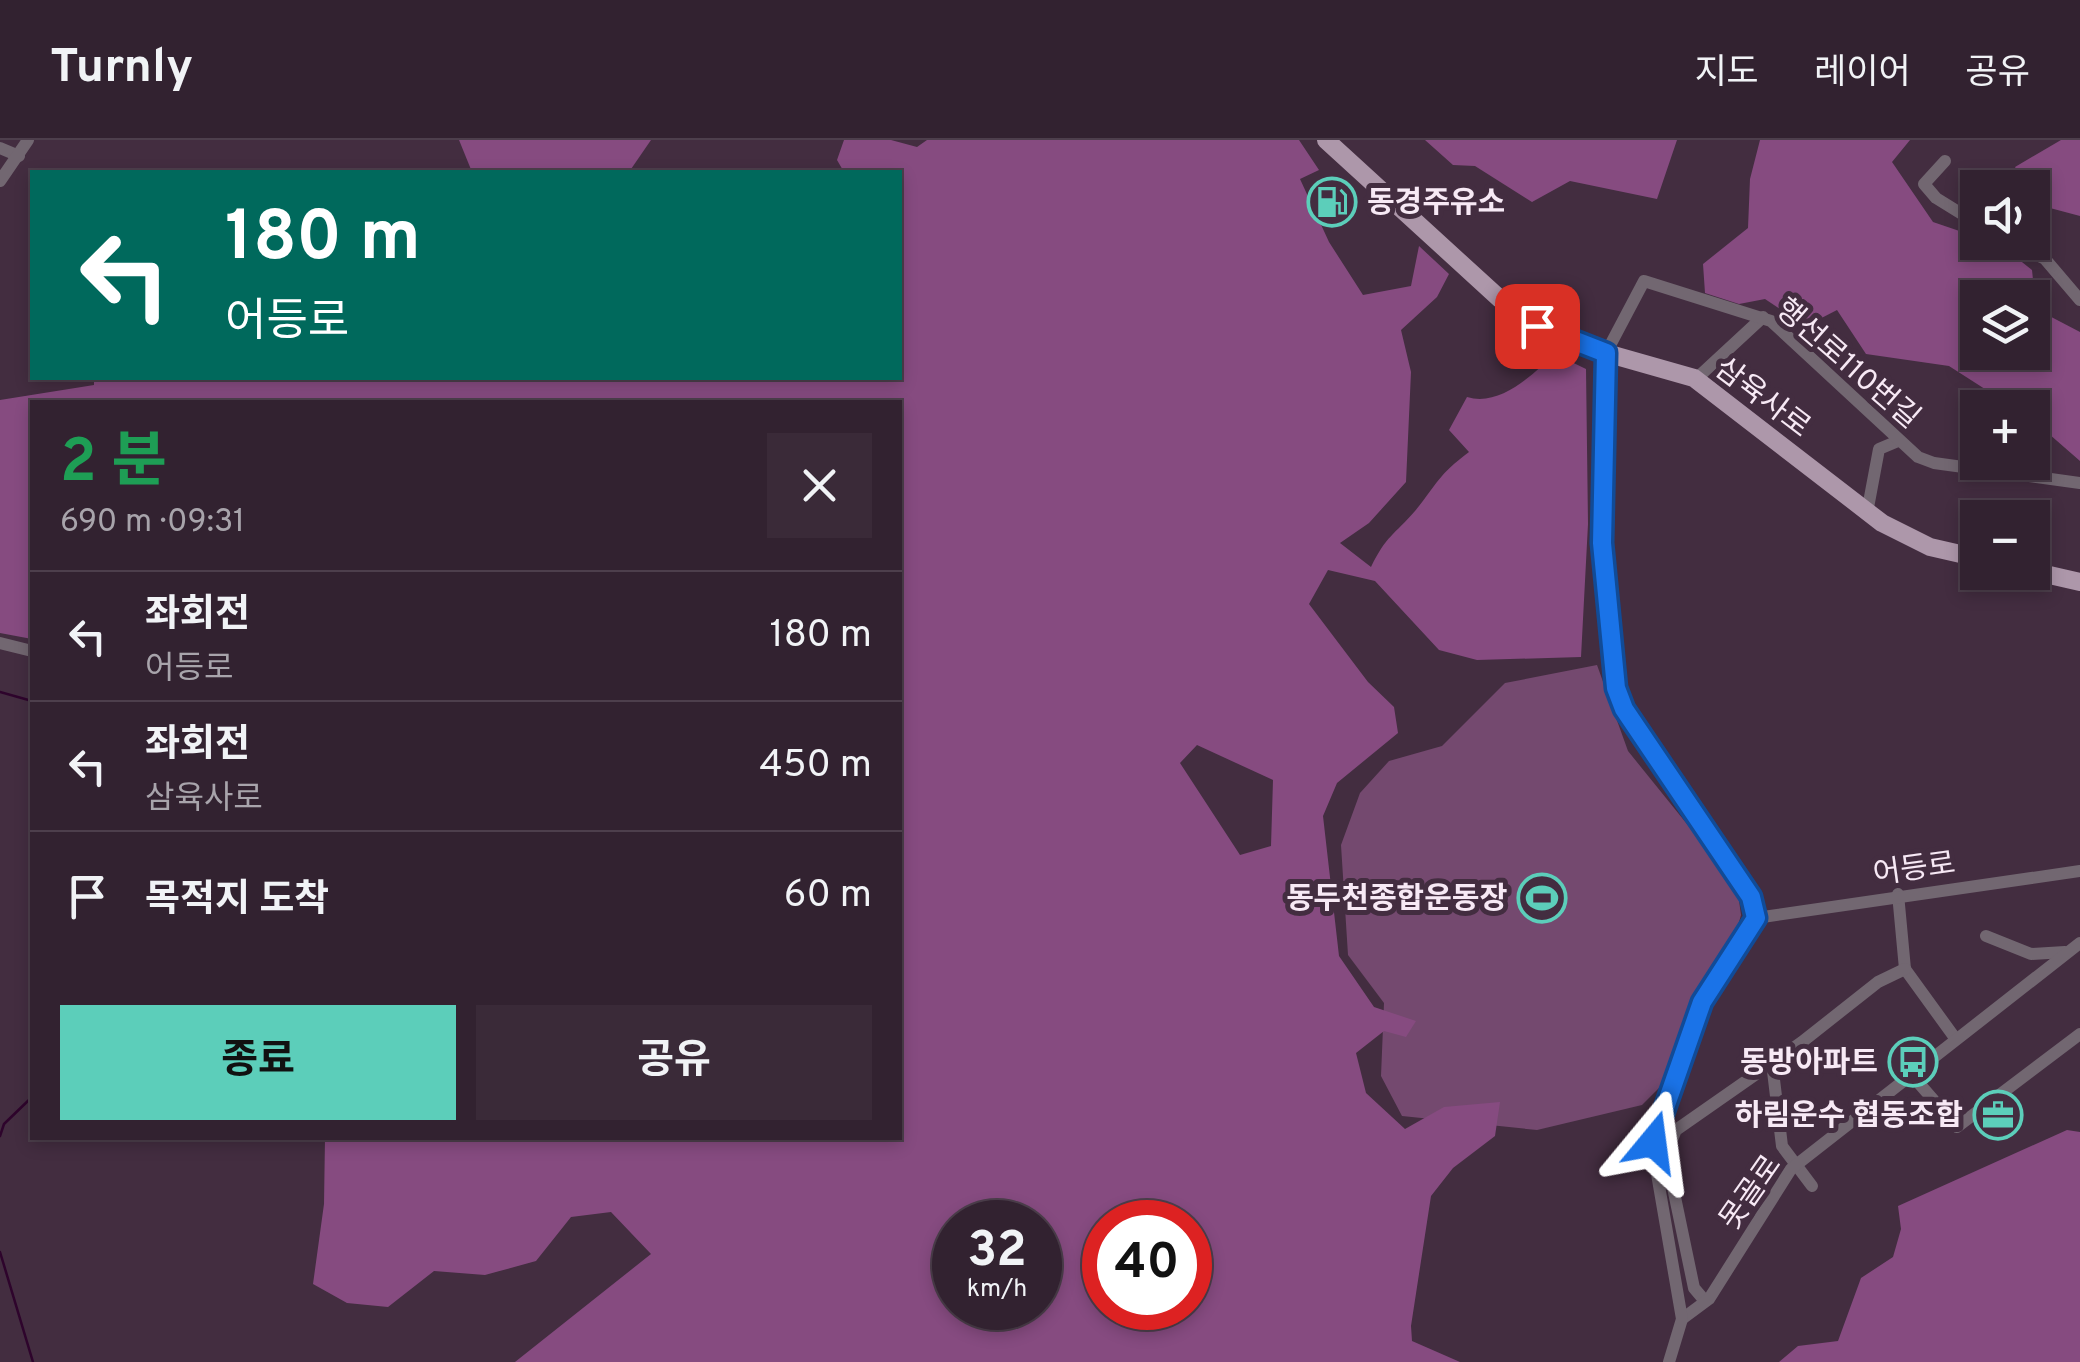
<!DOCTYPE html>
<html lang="ko">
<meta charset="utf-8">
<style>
:root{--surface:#322230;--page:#3a2a38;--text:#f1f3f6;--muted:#a8a4ab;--line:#4d3f4c;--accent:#5cceba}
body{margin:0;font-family:Overpass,"Noto Sans KR",sans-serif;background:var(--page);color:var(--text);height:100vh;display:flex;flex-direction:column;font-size:38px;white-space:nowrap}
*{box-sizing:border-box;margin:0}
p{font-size:32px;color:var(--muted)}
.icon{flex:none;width:55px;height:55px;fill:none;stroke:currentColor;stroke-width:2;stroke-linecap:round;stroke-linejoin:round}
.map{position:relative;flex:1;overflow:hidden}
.details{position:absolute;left:30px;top:260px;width:872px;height:740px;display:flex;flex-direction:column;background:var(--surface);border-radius:0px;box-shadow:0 5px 15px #0003,0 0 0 2px var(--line)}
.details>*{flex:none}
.hud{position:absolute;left:30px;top:30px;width:872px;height:210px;border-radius:0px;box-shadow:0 5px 15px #0003,0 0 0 2px var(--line);background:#00695c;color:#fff;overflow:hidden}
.buttons{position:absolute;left:1960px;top:30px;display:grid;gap:20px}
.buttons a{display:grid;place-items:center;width:90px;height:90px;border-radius:0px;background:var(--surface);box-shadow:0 5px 15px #0003,0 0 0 2px var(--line);font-size:50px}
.speed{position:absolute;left:932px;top:1060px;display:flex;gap:20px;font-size:50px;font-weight:700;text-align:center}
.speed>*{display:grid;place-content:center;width:130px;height:130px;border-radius:50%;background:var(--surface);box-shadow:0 5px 15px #0003,0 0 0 2px var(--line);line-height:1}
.speed small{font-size:25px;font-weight:400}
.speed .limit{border:15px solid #d22;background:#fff;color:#111}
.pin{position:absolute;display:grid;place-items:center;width:85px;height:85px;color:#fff;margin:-42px;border-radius:20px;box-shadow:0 5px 15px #0006}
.me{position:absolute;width:110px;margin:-55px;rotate:16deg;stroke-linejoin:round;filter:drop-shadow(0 0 8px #0008)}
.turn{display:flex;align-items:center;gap:35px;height:210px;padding:0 30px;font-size:45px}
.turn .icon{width:130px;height:130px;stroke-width:2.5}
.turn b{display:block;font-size:70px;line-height:85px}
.round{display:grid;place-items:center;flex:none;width:105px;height:105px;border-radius:0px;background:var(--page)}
.head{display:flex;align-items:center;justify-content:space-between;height:170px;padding:0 30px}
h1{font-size:60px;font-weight:700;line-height:75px;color:#1e9e55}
.cta{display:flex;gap:20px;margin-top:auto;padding:20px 30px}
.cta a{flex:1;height:115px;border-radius:0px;background:var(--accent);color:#111;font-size:40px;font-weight:700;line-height:115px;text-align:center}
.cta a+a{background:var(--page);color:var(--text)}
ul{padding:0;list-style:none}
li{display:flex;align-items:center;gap:30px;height:130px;padding:0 30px;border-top:2px solid var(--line)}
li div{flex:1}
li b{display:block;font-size:38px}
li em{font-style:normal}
header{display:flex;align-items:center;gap:60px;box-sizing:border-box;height:140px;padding:0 50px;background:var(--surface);border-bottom:2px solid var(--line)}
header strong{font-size:48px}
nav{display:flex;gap:55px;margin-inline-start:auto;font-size:35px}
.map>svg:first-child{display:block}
</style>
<header>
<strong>Turnly</strong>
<nav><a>지도</a><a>레이어</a><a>공유</a></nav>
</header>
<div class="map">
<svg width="2080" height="1222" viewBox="0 0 2080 1222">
<rect width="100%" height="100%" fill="#432d40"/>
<!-- green -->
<polygon fill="#74496f" points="1597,525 1628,611 1737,746 1741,775 1735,796 1693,865 1667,940 1642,965 1537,990 1402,976 1381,936 1384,863 1348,815 1341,705 1360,653 1389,621 1442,606 1505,543"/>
<!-- forest -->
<g fill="#864b80" fill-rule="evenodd">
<polygon points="459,0 651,0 629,32 472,32"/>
<path d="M844 0H891L917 7 927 0H1299L1319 30 1300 39 1329 102 1363 155 1411 146 1419 106 1449 134 1437 157 1401 190 1411 232 1406 342 1369 383 1340 403 1371 427C1386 396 1394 395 1415 371 1438 343 1437 336 1469 312L1449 290 1467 257C1500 267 1532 235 1555 214L1586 229 1588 384 1581 517 1477 520 1439 510 1375 441 1328 430 1309 464 1368 542 1394 567 1398 593 1337 643 1323 676 1339 816 1374 867 1416 881 1406 897 1384 891 1356 913 1366 953 1405 989 1444 967 1500 962 1495 996 1453 1028 1431 1056 1411 1186 1412 1201 1460 1222H515L651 1114 611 1072 571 1077 536 1121 485 1135 434 1131 388 1167 347 1163 313 1144 324 1064 325 998H900V262H32V499L0 493V260L94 245V238H900V32H844L837 20ZM1197 605 1273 640 1271 706 1240 715 1180 623ZM955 1082H1040V1168H955ZM1105 1082H1190V1168H1105Z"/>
<polygon points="1425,0 1677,0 1657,59 1570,41 1532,62 1475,26 1453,25"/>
<path d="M1760 0H1910L1892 22 1933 82 1977 97 1978 102 1998 103 2032 130 2036 169 2080 192V321L2033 280 2032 268 2013 267 1949 226 1866 214 1837 170 1806 186 1765 159 1739 164 1705 153 1703 124 1748 88 1750 39ZM1978 158H2032V212H1978Z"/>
<polygon points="2061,0 2080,0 2080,76 2035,64 2032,48 2026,47 2015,27"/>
<polygon points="2067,990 2080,992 2080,1222 1779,1222 1798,1206 1838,1201 1861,1138 1893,1117 1901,1089 1898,1066"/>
</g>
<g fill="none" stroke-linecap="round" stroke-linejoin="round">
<!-- stream -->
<g stroke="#2e042c" stroke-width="2.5">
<polyline points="0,552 32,561"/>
<polyline points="0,996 4,984 32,957"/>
<polyline points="0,1112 33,1222"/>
</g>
<!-- minor -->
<g stroke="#726771" stroke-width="12">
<polyline points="0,8 19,16"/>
<polyline points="1945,21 1924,44 1936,58 1978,84"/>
<polyline points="0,41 28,0"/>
<polyline points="2011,102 2045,119 2080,160"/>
<polyline points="1696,239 1763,177"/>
<polyline points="1867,373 1879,309 1898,301"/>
<polyline points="0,503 32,511"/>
<polyline points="1898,754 1905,829"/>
<polyline points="1756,778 2080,731"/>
<polyline points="1986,796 2031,814 2065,812"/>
<polyline points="1905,829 1955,898"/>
<polyline points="1772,923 1782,1006 1812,1046"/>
<polyline points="1910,933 1957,987 2080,894"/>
<polyline points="1705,1161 1694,1148 1666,1014 1676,990 1802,902 1878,842 1905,829"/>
<polyline points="1682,1179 1709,1159 1791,1029 2080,803"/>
<polyline points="1669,1222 1682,1179 1657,1034 1654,990 1702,862 1756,778 1751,757 1624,569 1616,548 1602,403 1606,213 1644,141 1771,181 1918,317 1934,323 2080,343"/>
</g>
<!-- major -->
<g stroke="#ad97aa" stroke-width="18">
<polyline points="1326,0 1500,159 1537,186 1606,213 1694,238 1882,383 1930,407 1978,418"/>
<polyline points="2032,431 2080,442"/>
</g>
</g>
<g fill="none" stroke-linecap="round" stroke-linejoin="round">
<!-- route casing -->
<g stroke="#114b97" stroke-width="25">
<polyline id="route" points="1537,186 1606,213 1602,403 1616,548 1624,569 1751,757 1756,778 1702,862 1653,1002"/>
</g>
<!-- route -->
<use href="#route" stroke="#1a73e8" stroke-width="18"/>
</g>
<!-- icons -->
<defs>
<g id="fuel-ring" transform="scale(2.5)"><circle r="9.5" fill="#432d40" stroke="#5cceba" stroke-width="1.5"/><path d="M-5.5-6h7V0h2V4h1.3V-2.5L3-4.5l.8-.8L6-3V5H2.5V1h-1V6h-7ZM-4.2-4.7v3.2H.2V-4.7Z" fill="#5cceba"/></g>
<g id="stadium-ring" transform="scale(2.5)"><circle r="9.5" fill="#432d40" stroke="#5cceba" stroke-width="1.5"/><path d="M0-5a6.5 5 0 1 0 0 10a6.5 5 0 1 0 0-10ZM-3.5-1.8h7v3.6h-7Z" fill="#5cceba"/></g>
<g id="bus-ring" transform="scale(2.5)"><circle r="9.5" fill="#432d40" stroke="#5cceba" stroke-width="1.5"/><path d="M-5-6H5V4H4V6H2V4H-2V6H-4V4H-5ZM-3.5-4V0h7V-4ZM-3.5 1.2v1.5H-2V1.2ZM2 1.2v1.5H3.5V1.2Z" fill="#5cceba"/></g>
<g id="office-ring" transform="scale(2.5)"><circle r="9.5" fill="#432d40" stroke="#5cceba" stroke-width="1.5"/><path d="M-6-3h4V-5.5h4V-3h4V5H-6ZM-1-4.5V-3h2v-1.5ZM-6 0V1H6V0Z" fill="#5cceba"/></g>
</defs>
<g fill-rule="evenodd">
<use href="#fuel-ring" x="1332" y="62"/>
<use href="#stadium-ring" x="1542" y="758"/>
<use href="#bus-ring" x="1913" y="922"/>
<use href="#office-ring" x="1998" y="975"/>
</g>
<g text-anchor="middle" stroke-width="10" stroke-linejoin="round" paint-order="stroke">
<!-- poi labels -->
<g font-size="30" font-weight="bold" fill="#f7e9f5" stroke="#432d40" text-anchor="end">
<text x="1367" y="72" text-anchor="start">동경주유소</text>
<text x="1507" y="768">동두천종합운동장</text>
<text x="1878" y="932">동방아파트</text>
<text x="1963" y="985">하림운수 협동조합</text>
</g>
<!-- street labels -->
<g font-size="30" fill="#f7e9f5" stroke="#432d40">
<text transform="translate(1848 223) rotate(41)" y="10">행선로110번길</text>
<text transform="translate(1763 257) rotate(37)" y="10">삼육사로</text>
<text transform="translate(1914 728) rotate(-8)" y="10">어등로</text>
<text transform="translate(1750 1052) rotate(-55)" y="10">못골로</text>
</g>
</g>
</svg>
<div class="buttons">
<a><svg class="icon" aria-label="sound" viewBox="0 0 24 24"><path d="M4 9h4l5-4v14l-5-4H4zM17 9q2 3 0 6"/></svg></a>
<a><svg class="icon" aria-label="layers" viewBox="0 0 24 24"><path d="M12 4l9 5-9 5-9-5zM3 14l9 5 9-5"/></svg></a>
<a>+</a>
<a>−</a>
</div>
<div class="speed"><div>32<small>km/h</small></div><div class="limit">40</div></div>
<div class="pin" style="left:1537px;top:186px;background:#d93025"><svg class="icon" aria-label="arrive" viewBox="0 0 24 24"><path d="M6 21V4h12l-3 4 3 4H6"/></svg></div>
<svg class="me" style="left:1653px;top:1002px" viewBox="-20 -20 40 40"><path d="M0-17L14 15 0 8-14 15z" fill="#1a73e8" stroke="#fff" stroke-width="4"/></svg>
<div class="hud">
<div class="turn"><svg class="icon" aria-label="left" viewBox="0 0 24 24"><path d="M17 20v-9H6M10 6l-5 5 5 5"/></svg><div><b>180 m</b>어등로</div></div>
</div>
<section class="details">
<div class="head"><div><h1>2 분</h1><p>690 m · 09:31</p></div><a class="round"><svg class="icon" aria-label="close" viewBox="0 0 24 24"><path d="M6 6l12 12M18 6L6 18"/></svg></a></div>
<ul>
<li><svg class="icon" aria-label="left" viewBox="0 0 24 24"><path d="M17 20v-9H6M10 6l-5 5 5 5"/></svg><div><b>좌회전</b><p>어등로</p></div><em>180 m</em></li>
<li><svg class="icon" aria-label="left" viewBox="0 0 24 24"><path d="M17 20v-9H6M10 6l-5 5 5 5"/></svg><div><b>좌회전</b><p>삼육사로</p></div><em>450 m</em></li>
<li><svg class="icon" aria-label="arrive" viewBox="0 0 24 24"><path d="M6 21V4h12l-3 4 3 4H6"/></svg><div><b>목적지 도착</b></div><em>60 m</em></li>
</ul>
<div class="cta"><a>종료</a><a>공유</a></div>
</section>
</div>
